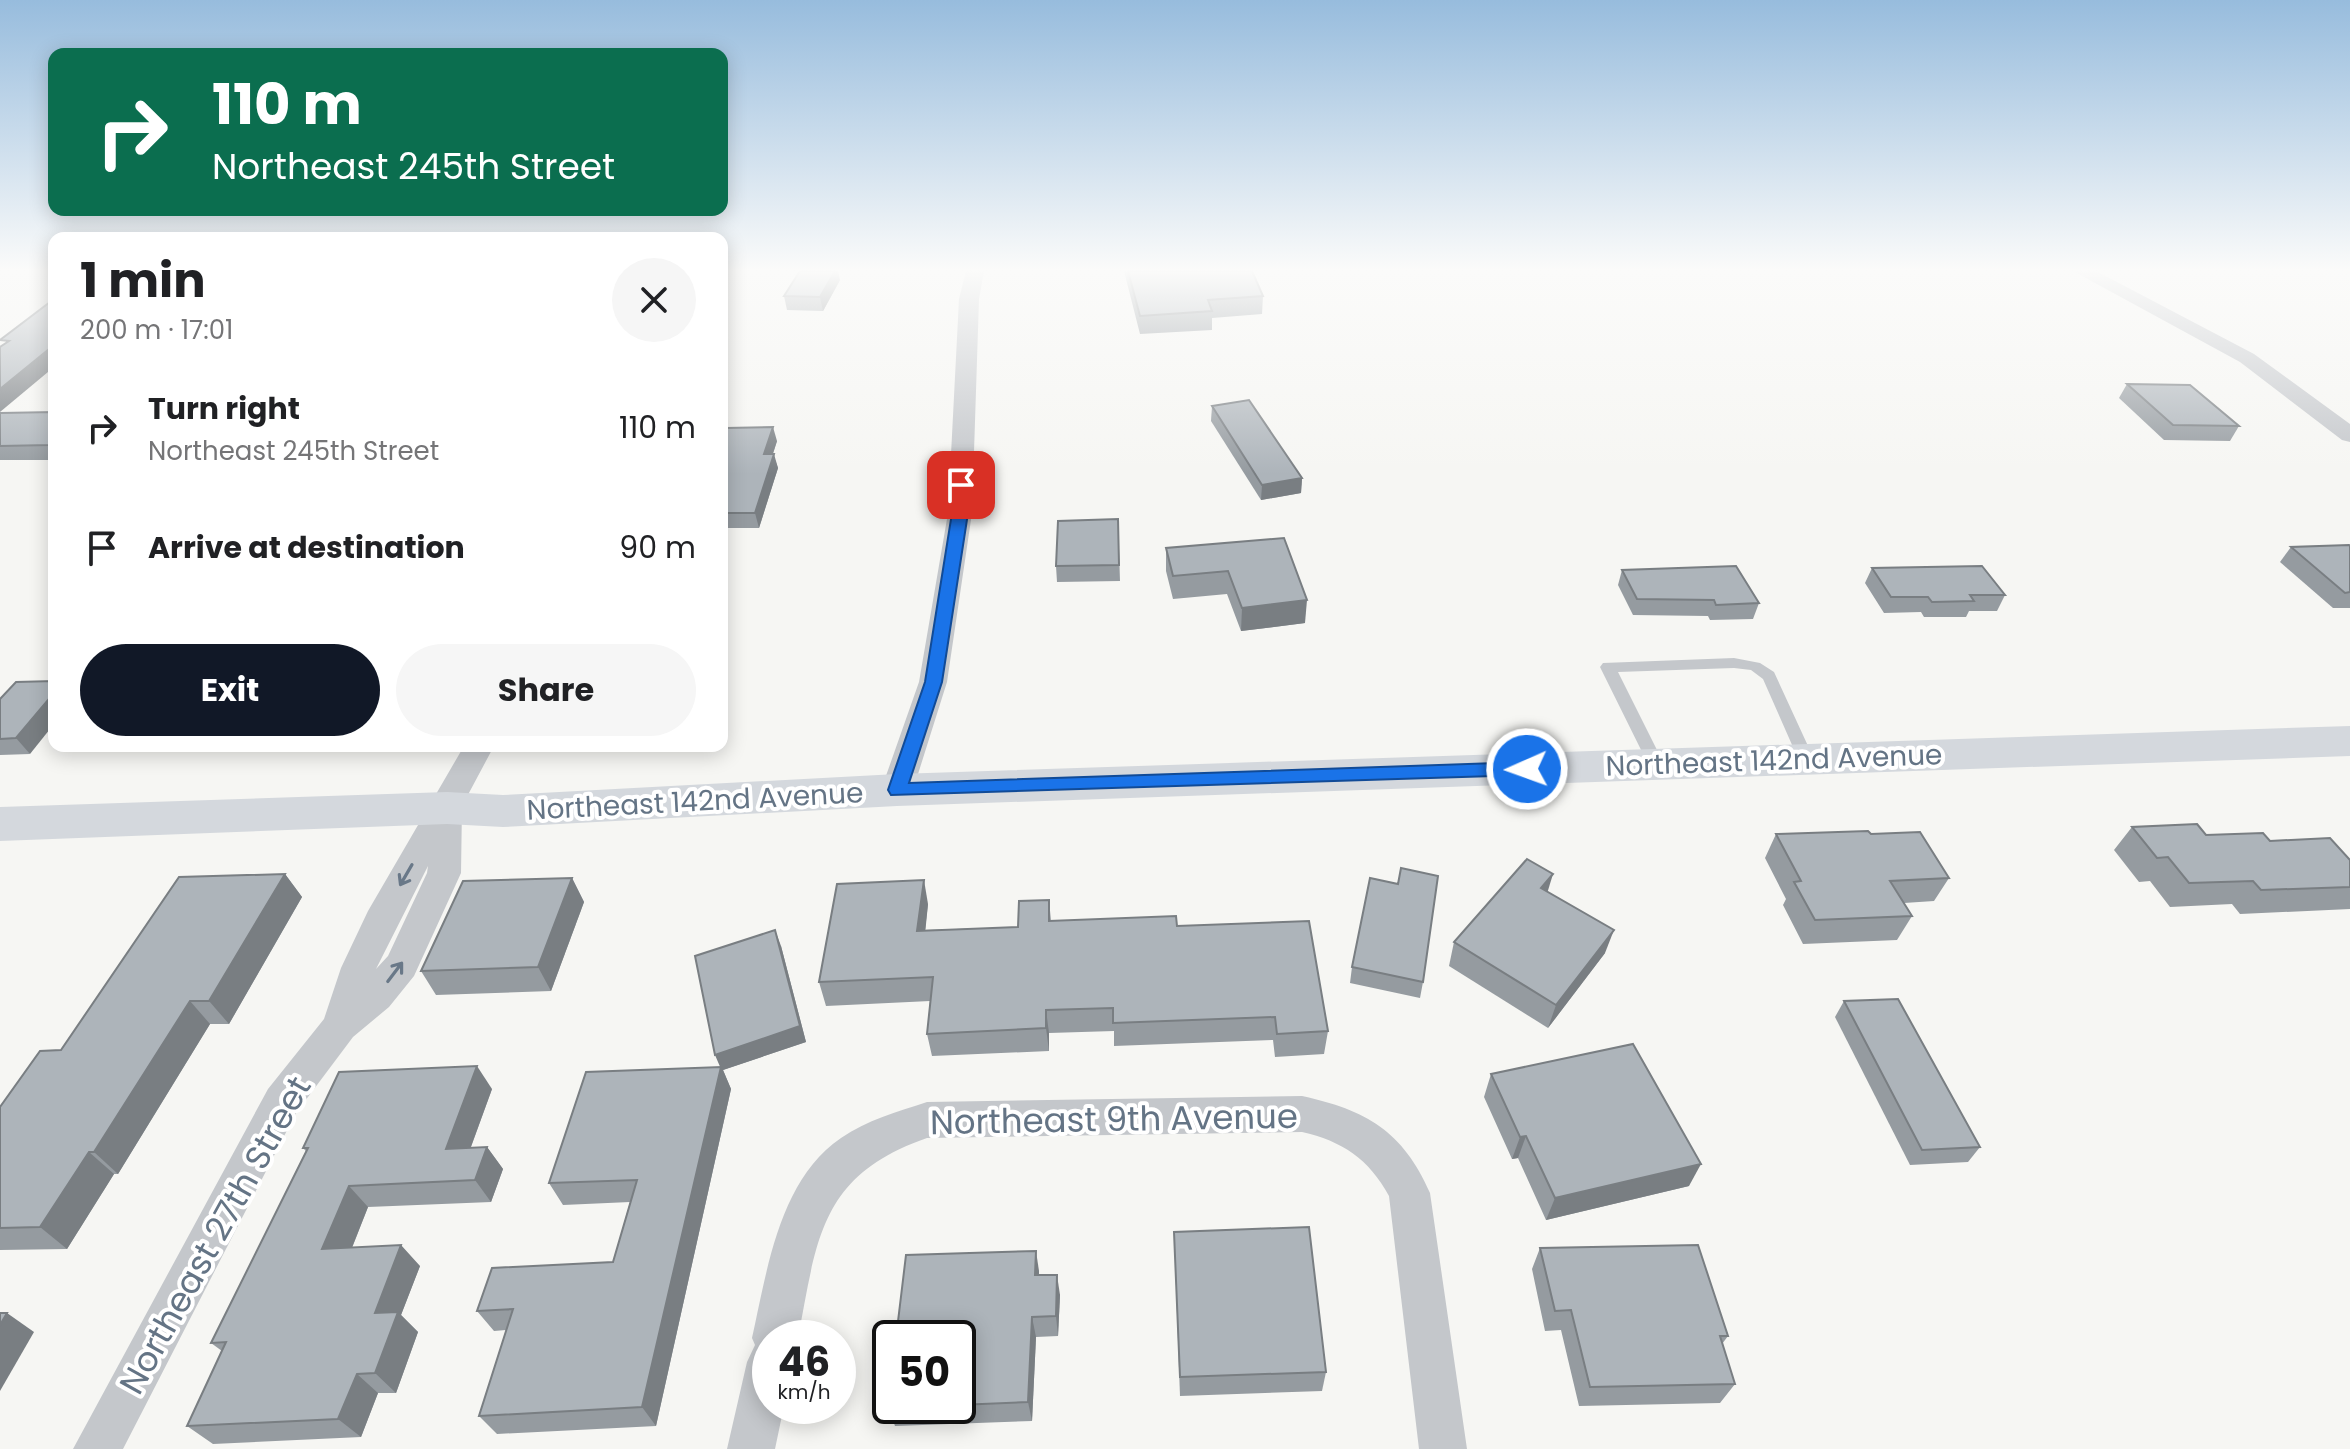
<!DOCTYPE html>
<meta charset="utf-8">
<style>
:root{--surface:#fff;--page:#f6f6f6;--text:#202124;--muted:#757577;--accent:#111827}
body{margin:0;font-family:Poppins,sans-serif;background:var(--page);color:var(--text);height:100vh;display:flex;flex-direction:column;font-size:30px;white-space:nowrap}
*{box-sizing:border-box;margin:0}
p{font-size:26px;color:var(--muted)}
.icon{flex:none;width:44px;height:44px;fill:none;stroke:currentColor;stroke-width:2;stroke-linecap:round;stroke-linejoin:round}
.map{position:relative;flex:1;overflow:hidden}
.sheet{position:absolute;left:48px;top:232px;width:680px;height:520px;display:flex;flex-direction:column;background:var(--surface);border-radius:16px;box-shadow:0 4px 20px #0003}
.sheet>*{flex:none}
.hud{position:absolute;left:48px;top:48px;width:680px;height:168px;border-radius:16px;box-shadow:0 4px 20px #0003;background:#0b6e4f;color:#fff;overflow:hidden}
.speed{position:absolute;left:752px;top:1320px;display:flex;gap:16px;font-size:40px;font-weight:700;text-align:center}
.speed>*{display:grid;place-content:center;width:104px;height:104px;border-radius:50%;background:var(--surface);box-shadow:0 4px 20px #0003;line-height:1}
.speed small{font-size:20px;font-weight:400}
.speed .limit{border:4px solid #111;border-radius:12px;background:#fff;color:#111}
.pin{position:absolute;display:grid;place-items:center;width:68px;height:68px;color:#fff;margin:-34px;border-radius:16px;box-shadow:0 4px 12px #0006}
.me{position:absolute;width:88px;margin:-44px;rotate:268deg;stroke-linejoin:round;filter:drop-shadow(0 0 6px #0008)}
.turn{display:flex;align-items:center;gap:28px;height:168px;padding:0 32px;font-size:36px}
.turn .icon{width:104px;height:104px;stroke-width:2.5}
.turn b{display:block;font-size:56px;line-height:68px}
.round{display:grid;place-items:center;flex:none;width:84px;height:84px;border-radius:42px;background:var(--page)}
.head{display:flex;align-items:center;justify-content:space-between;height:136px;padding:0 32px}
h1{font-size:48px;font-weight:700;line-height:60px}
.cta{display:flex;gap:16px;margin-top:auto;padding:16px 32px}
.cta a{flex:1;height:92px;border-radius:48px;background:var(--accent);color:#fff;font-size:32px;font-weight:700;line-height:92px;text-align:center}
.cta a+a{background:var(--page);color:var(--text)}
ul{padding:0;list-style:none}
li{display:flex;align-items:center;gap:24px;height:120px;padding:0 32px}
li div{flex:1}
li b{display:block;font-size:30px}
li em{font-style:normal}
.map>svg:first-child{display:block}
</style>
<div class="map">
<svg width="2350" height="1449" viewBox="0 0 2350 1449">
<rect width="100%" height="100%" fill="#f6f6f3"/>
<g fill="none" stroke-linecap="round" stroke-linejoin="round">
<!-- lane -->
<polygon fill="#c4c7cb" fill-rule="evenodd" points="1734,658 1760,663 1774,672 1814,759 1812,763 1800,763 1763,679 1751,670 1734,668 1618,672 1664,764 1662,768 1650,768 1600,667 1603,663"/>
<!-- street -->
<g fill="#c4c7cb" fill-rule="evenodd">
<polygon points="966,271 984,271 979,299 972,513 947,682 913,790 908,798 897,801 886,798 881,790 919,682 948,513 959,299"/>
<polygon points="2073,271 2096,271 2254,354 2350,424 2350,442 2342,440 2240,362"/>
<path d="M464 746H494L462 806 461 873 414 976 389 1007 353 1037 296 1113 123 1449H73L268 1089 324 1019 341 968 368 911ZM428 866 427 873 388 956 376 969Z"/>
<path d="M1302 1096C1366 1110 1403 1131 1430 1193L1467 1449H1419L1389 1196C1369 1159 1342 1141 1302 1132L927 1138C820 1175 817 1239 798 1338H770V1406H784L775 1449H727L747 1362 755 1345 752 1338C767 1271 779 1180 841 1138 867 1120 897 1112 927 1102Z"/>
</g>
<!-- secondary -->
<polygon fill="#d4d8dd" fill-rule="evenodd" points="2350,726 2350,756 897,806 503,827 447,824 0,841 0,807 447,792 503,795 897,774"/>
</g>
<!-- wall -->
<g fill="#959ba0">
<polygon points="1124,271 1252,271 1263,296 1262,314 1212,318 1212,330 1140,334"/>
<polygon points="840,280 823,311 787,310 784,296"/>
<polygon points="2127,384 2239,426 2230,441 2164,440 2119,398"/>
<polygon points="1212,406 1302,478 1301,493 1261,500 1211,421"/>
<polygon points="54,412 54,460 0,460 0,413"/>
<polygon points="722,439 777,441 773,454 778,468 759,528 722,528"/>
<polygon points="1118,519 1120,581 1057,582 1056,566"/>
<polygon points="1284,538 1305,623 1241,631 1227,594 1173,599 1166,571 1166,548"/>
<polygon points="2350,546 2350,608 2333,608 2280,562 2291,547"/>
<polygon points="1872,568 2005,595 1997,611 1969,611 1966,617 1924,617 1921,612 1884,613 1865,583"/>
<polygon points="1622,570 1759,603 1753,619 1710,620 1708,616 1633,615 1618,585"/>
<polygon points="0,699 30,754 0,755"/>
<polygon points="2132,827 2270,841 2350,860 2350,909 2240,914 2232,904 2170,907 2150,881 2139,882 2114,850"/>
<polygon points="1776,834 1949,878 1934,901 1904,903 1912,916 1897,940 1803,944 1783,905 1786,899 1765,858"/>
<polygon points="285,874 302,897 229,1024 210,1024 118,1174 114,1174 67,1249 0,1250 0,1107 61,1050"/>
<polygon points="572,878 584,902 551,991 436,995 421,971"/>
<polygon points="1547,892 1605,953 1548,1028 1449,966 1454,942"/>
<polygon points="1049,900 1051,921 1177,926 1328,1031 1324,1054 1275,1057 1273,1040 1114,1046 1114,1031 1049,1033 1049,1051 932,1056 927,1034 930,1001 826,1006 819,982 928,904 925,930 1018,927"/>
<polygon points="781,946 806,1042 723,1070 731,1089 656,1426 497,1434 479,1416 506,1330 494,1331 477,1311 613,1262 630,1202 563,1205 549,1183 720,1067"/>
<polygon points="1352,967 1423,982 1420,998 1350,983"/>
<polygon points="1844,1001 1980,1147 1968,1162 1910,1165 1835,1017"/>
<polygon points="1491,1074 1689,1186 1546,1220 1518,1158 1512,1159 1484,1097"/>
<polygon points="492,1089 471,1147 487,1147 503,1169 491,1202 368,1207 352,1248 420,1266 401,1315 418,1332 396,1393 378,1393 361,1437 213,1444 187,1426 222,1351 211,1343 306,1151 303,1148"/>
<polygon points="1174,1232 1326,1372 1322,1391 1180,1396"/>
<polygon points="1540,1248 1728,1336 1722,1344 1735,1384 1720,1403 1579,1406 1561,1330 1545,1331 1532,1269"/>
<polygon points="1039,1271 1039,1275 1060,1295 1058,1336 1036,1337 1032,1421 895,1426 888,1407 890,1406 958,1406 958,1338"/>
</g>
<!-- shaded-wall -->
<g fill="#797e82">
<polygon points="835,271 838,271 840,280 823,311 820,297"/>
<polygon points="54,345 54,367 0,412 0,389"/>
<polygon points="773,427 777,441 768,468 764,454"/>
<polygon points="774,454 778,468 759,528 755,513"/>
<polygon points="1302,478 1301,493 1261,500 1262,485"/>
<polygon points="1307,600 1305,623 1241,631 1242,608"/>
<polygon points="54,693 54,724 30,754 16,738"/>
<polygon points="285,874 302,897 229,1024 209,1001"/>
<polygon points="1553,874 1546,897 1541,888"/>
<polygon points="572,878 584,902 551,991 538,967"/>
<polygon points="924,880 928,904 923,954 917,931"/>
<polygon points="775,930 781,946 806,1042 723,1070 731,1089 656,1426 642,1407 721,1069 715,1055"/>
<polygon points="1614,930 1605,953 1548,1028 1556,1005"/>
<polygon points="190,1001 210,1024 118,1174 94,1152"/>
<polygon points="1046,1010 1049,1033 1049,1051 1046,1028"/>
<polygon points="477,1066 492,1089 462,1171 446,1149"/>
<polygon points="1526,1136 1518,1158 1512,1159 1520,1137"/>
<polygon points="487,1147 503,1169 491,1202 475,1180"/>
<polygon points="89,1152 114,1174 67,1249 40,1227"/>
<polygon points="1701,1164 1689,1186 1546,1220 1555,1198"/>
<polygon points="349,1186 368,1207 343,1270 322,1249"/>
<polygon points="401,1245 420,1266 401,1315 418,1332 396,1393 375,1373 375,1313"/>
<polygon points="1036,1251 1039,1271 1038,1296 1035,1275"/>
<polygon points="1057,1275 1060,1295 1058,1336 1056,1316"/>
<polygon points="7,1313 34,1332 0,1391 0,1325"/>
<polygon points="1032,1317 1036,1337 1032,1421 1028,1402"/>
<polygon points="357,1374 378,1393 361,1437 338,1419"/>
</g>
<!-- building -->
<g fill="#adb4ba" stroke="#797e82" stroke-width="2">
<polygon points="800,271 835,271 820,297 784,296"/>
<polygon points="1128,271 1252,271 1263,296 1208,300 1212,311 1140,316"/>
<polygon points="54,299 54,345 0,389 0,347 9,341 0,340"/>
<polygon points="2127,384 2190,385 2239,426 2173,425"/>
<polygon points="1249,400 1302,478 1262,485 1212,406"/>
<polygon points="54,412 54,441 50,445 0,446 0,413"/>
<polygon points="773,427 764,454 774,454 755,513 722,513 722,439 726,428"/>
<polygon points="1118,519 1119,565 1056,566 1058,521"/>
<polygon points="1284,538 1307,600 1242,608 1228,571 1173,576 1166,548"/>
<polygon points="2349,545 2350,546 2350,592 2345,593 2291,547"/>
<polygon points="1736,566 1759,603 1716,605 1714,600 1637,599 1622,570"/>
<polygon points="1982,566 2005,595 1970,595 1974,601 1932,602 1928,597 1891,597 1872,568"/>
<polygon points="54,681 54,693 16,738 0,739 0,699 16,682"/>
<polygon points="2197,824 2206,835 2263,833 2270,841 2330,838 2350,860 2350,887 2261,890 2253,881 2189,883 2168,857 2157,858 2132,827"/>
<polygon points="1868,831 1871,834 1920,832 1949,878 1890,881 1912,916 1815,920 1794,882 1801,881 1776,834"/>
<polygon points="1527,859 1553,874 1541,888 1614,930 1556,1005 1454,942"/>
<polygon points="1401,868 1438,876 1423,982 1352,967 1370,878 1398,884"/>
<polygon points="285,874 209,1001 190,1001 94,1152 89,1152 40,1227 0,1228 0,1107 40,1051 61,1050 179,877"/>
<polygon points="572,878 538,967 421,971 463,881"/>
<polygon points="924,880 917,931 1018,927 1019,901 1049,900 1049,921 1176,916 1177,926 1309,921 1328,1031 1277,1034 1275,1017 1113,1023 1113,1008 1046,1010 1046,1028 927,1034 933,977 819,982 837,884"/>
<polygon points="775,930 800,1026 715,1055 695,956"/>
<polygon points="1898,999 1980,1147 1922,1150 1844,1001"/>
<polygon points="1633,1044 1701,1164 1555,1198 1526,1136 1520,1137 1491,1074"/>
<polygon points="477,1066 446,1149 487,1147 475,1180 349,1186 322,1249 401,1245 375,1313 398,1312 375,1373 357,1374 338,1419 187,1426 226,1342 211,1343 308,1148 303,1148 339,1072"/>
<polygon points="721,1067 642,1407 479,1416 513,1309 477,1311 492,1268 613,1262 637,1180 549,1183 586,1072"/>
<polygon points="1309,1227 1326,1372 1180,1377 1174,1232"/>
<polygon points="1698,1245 1728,1336 1720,1336 1735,1384 1590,1387 1571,1310 1555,1311 1540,1248"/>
<polygon points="1036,1251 1035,1275 1057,1275 1056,1316 1032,1317 1028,1402 958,1405 958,1338 896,1338 906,1255"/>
<polygon points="0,1313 7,1313 0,1325"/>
<polygon points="890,1386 890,1406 925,1406 888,1407"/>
</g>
<!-- one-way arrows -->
<defs><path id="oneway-shaft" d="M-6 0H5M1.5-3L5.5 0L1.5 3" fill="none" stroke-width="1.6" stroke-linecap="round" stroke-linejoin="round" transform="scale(2)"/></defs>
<g stroke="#697888">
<use href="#oneway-shaft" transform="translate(406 875) rotate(120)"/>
<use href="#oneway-shaft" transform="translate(395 972) rotate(-53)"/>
</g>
<!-- sky -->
<linearGradient id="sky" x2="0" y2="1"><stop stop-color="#97bcdd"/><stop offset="0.57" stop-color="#fbfbfa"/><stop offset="1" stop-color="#fbfbfa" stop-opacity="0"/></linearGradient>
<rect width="2350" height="474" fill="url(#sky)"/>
<!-- route -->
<polygon fill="#1a73e8" stroke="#114b97" stroke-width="2" points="961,481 968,485 968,513 942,682 909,783 1527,762 1537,769 1527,775 891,795 888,790 925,682 952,513 954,485"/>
<g text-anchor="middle" stroke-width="8" stroke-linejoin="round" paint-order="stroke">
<!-- street labels -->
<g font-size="28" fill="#647485" stroke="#fff">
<text transform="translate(1774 760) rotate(-2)" y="10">Northeast 142nd Avenue</text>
<text transform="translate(695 801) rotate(-3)" y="10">Northeast 142nd Avenue</text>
</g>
<!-- near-street labels -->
<g font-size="34" fill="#647485" stroke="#fff">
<text transform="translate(1114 1119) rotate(-1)" y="12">Northeast 9th Avenue</text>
<text transform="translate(215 1235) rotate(-61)" y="12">Northeast 27th Street</text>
</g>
</g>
</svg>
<div class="speed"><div>46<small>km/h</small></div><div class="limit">50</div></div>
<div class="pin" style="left:961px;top:485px;background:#d93025"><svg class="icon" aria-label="arrive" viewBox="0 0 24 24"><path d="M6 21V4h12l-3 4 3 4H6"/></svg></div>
<svg class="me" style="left:1527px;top:769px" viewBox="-20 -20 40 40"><circle r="17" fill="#1a73e8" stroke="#fff" stroke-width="3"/><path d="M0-11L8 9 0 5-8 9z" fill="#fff"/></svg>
<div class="hud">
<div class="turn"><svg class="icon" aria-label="right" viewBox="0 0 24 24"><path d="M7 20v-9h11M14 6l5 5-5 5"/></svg><div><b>110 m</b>Northeast 245th Street</div></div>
</div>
<section class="sheet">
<div class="head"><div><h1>1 min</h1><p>200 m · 17:01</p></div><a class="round"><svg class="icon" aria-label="close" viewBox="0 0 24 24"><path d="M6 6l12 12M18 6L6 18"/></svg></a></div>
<ul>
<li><svg class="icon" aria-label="right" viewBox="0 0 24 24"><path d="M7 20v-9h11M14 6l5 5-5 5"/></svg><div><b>Turn right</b><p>Northeast 245th Street</p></div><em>110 m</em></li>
<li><svg class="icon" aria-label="arrive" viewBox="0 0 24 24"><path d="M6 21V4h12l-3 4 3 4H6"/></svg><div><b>Arrive at destination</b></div><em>90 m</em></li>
</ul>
<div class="cta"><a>Exit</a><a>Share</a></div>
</section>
</div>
